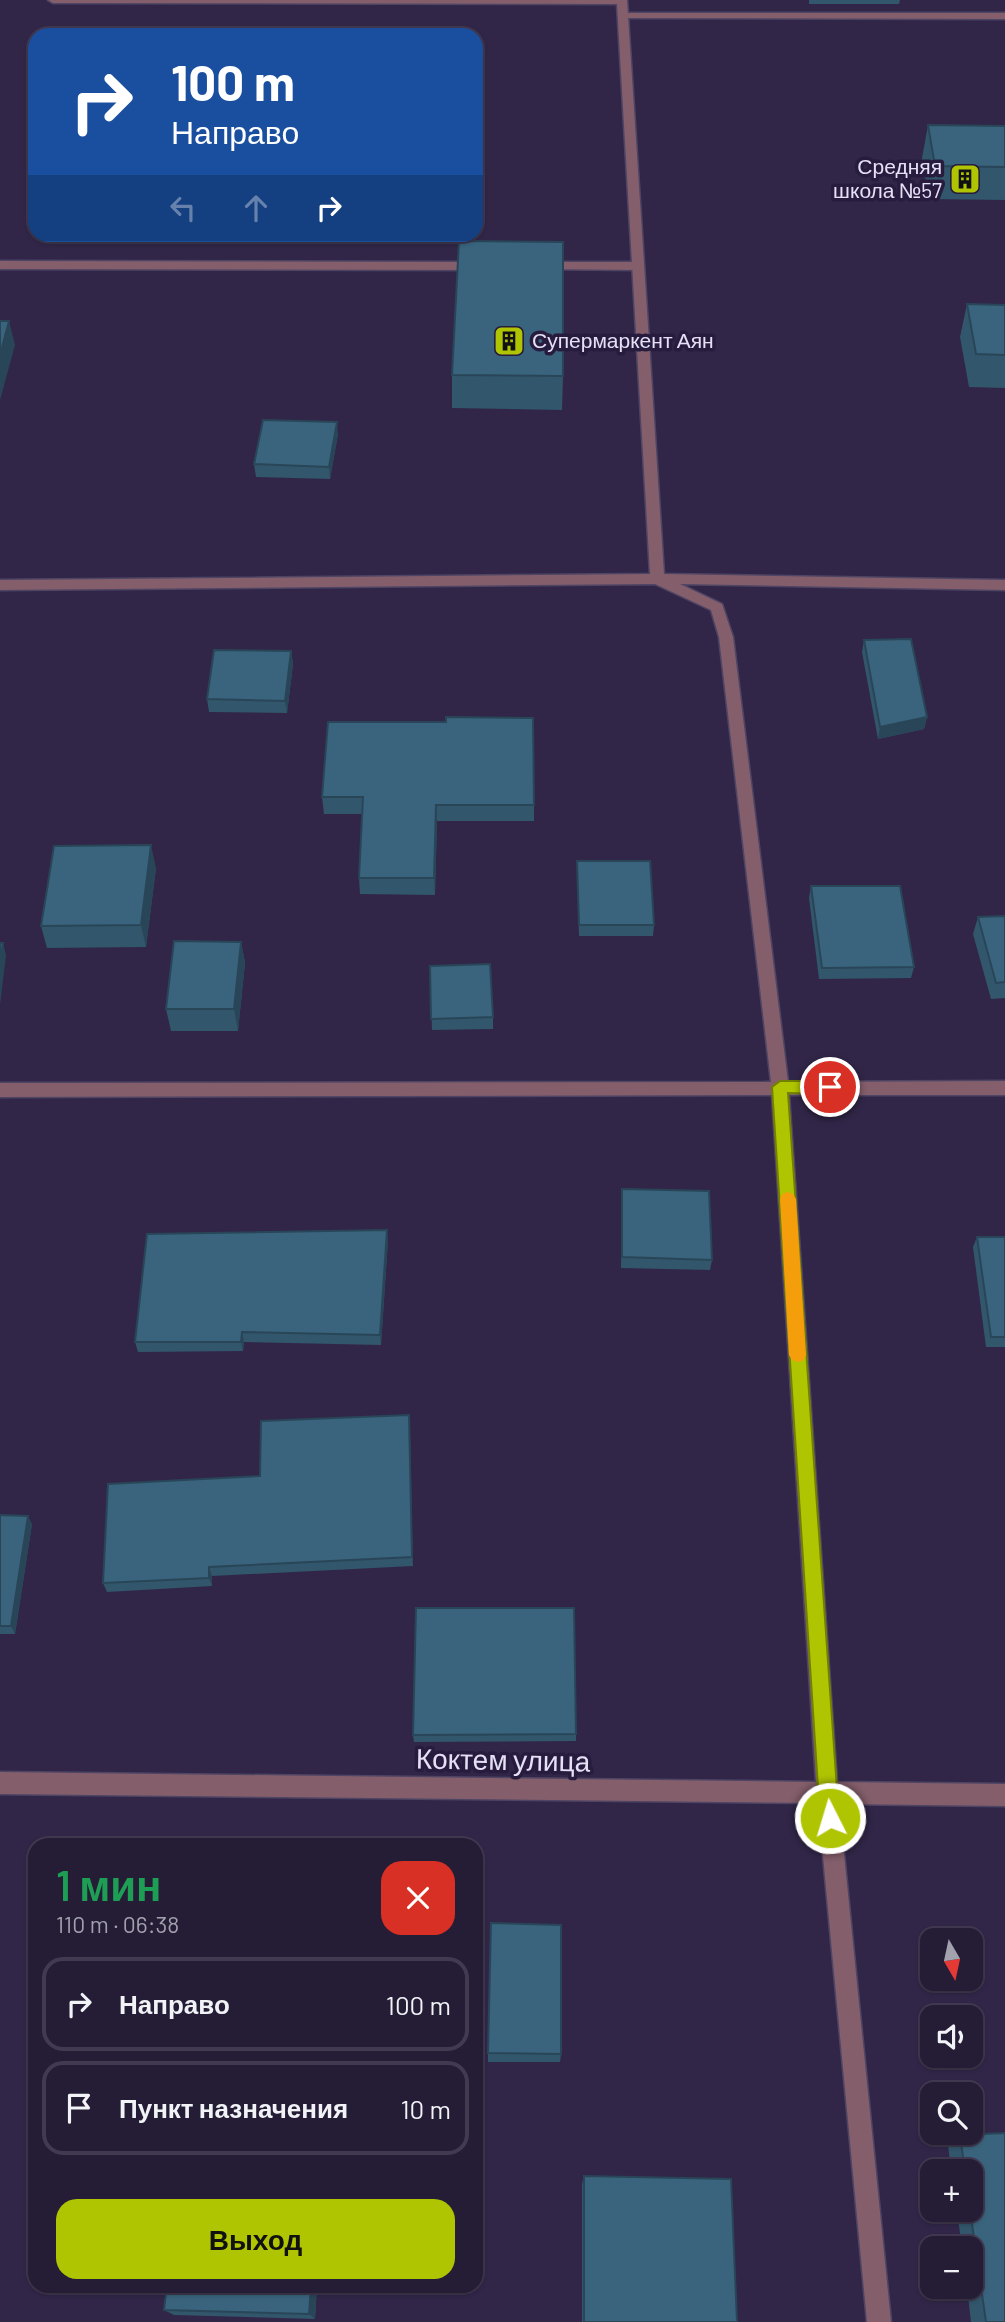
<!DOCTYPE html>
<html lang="ru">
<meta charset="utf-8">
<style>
:root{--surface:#251c36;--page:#312942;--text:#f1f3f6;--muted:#a3a1ad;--line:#423a51;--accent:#b0c501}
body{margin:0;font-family:Barlow,sans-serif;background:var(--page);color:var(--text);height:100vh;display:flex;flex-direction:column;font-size:26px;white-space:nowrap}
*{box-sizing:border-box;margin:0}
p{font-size:23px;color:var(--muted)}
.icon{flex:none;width:38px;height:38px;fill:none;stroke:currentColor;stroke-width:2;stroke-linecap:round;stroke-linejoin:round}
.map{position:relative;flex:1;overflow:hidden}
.drawer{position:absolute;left:28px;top:1838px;width:455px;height:455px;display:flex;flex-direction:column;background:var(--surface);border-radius:21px;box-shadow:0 2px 5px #0004,0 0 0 2px var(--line)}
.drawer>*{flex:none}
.guide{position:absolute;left:28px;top:28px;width:455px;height:214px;border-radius:21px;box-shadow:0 2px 5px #0004,0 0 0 2px var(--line);background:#1a4fa0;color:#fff;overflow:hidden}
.needle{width:46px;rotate:171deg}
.fabs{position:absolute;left:920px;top:1928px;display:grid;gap:14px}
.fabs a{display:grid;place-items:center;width:63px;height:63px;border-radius:14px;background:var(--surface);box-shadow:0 2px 5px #0004,0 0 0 2px var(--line);font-size:35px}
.pin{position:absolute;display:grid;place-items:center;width:60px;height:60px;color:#fff;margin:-30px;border:4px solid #fff;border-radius:50%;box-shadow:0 2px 7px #0007}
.me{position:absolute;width:77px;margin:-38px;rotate:355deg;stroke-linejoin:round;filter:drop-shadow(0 0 5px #0008)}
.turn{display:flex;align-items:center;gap:24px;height:147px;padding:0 28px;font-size:32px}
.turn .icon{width:91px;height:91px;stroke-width:2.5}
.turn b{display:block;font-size:49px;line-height:60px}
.lanes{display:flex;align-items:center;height:66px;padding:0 28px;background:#0003;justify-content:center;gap:35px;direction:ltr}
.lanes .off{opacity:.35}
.round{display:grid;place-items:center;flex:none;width:74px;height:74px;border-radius:21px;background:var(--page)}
.summary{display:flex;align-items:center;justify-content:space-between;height:119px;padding:0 28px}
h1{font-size:42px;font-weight:600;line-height:52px;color:#1e9e55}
.action{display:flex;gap:14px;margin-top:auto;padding:14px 28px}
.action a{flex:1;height:80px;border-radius:21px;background:var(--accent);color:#111;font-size:28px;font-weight:600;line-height:80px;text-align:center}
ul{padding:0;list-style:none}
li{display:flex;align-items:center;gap:21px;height:94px;margin:0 14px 10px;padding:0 14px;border:4px solid var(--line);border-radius:21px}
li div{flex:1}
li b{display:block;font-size:26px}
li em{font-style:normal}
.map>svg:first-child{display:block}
</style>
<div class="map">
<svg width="1005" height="2322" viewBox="0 0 1005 2322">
<rect width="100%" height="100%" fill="#312648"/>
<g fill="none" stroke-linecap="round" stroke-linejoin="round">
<!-- lane casing -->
<g stroke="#4e4464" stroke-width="3">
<g id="lane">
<polygon points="624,13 1005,13 1005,19 620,18 619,16"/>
<polygon points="0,261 481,262 487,266 481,270 0,269"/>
<polygon points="540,262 638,262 644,266 638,270 536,269 536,263"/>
</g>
</g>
<!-- street casing -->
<g stroke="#4e4464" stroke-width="3">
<polygon id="street" points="48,0 627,0 664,574 1005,580 1005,590 680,584 722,604 733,637 788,1082 1005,1081 1005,1095 789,1095 837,1782 1005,1784 1005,1806 839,1804 891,2322 867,2322 818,1803 0,1794 0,1772 816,1782 772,1095 0,1097 0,1083 771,1082 719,637 711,610 655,584 0,590 0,580 650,574 617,4 53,3"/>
</g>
<!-- lane -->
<use href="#lane" fill="#845e6b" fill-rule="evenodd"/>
<!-- street -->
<use href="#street" fill="#845e6b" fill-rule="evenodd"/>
</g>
<!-- wall -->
<g fill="#32566c">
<polygon points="809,0 900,0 899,4 809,4"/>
<polygon points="928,125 1005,126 1005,200 929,199 922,158"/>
<polygon points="967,304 1005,305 1005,388 969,387 960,337"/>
<polygon points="452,375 563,376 562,410 452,408"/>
<polygon points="338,434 330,479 256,477 254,464"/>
<polygon points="864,640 927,717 924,729 878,739 862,652"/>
<polygon points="291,651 293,664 287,713 209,712 207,699"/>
<polygon points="328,722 534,805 534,821 437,821 435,895 360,894 359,878 362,814 324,814 322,797"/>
<polygon points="577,861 654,925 653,936 579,936"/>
<polygon points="156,868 146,947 47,948 41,926"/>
<polygon points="811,886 914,967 911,978 819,979 809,898"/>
<polygon points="1005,916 1005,998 991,999 973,934 978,917"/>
<polygon points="241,942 245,963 238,1031 171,1031 166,1009"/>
<polygon points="430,966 493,1017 493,1029 432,1030"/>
<polygon points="622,1189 712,1260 710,1270 621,1268"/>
<polygon points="977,1237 1005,1237 1005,1347 986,1347 973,1247"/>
<polygon points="388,1240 381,1345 244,1342 243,1351 138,1352 135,1342"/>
<polygon points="409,1415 413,1566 212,1576 212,1586 107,1592 103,1583 260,1476"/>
<polygon points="0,1515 32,1524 15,1634 0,1634"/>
<polygon points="576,1734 576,1741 414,1742 413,1735"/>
<polygon points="488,2053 561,2054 560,2062 488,2062"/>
<polygon points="1005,2133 1005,2322 971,2322 967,2287 971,2287 971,2249 962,2249 957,2210 971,2210 971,2172 951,2172 948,2144 960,2135"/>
<polygon points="584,2176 737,2322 582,2322 582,2184"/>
<polygon points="317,2286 315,2319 174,2315 164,2310"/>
</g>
<!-- shaded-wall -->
<g fill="#294658">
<polygon points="9,321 15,345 0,400 0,355"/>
<polygon points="337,422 338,434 330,479 329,467"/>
<polygon points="291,651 293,664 287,713 285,701"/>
<polygon points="927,717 924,729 878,739 880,727"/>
<polygon points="436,805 437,821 435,895 434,878"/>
<polygon points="151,845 156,868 146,947 141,925"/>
<polygon points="241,942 245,963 238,1031 234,1009"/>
<polygon points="3,943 6,955 0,1005 0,964"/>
<polygon points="387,1230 388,1240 381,1345 380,1335"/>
<polygon points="242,1332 244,1342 243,1351 241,1342"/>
<polygon points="409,1415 410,1424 413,1566 412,1557"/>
<polygon points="28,1516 32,1524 15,1634 11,1626"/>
<polygon points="209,1567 212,1576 212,1586 209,1578"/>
<polygon points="311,2286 317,2286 315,2319 309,2314"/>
</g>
<!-- building -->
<g fill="#3a647d" stroke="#294658" stroke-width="2">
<polygon points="928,125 1005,126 1005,167 935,166"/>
<polygon points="459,241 563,242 563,376 452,375"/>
<polygon points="967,304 1005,305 1005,355 976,354"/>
<polygon points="0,321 9,321 0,355"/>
<polygon points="263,420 337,422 329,467 254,464"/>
<polygon points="911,639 927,717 880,727 864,640"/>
<polygon points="214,650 291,651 285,701 207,699"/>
<polygon points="446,717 533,718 534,805 436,805 434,878 359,878 363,797 322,797 328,722 446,722"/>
<polygon points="151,845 141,925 41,926 54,846"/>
<polygon points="577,861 650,861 654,925 579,925"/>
<polygon points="811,886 900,886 914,967 822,968"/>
<polygon points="1005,916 1005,982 996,983 978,917"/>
<polygon points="174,941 241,942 234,1009 166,1009"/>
<polygon points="0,943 3,943 0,964"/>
<polygon points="490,964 493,1017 431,1019 430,966"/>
<polygon points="622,1189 709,1191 712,1260 622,1257"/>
<polygon points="387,1230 380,1335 242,1332 241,1342 135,1342 147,1234"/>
<polygon points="977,1237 1005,1237 1005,1337 991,1337"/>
<polygon points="409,1415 412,1557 209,1567 209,1578 103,1583 108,1484 260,1476 261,1421"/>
<polygon points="0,1515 28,1516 11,1626 0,1626"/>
<polygon points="416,1608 574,1608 576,1734 413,1735"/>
<polygon points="491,1923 561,1925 561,2054 488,2053"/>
<polygon points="1005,2133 1005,2322 986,2322 970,2210 971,2210 971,2172 965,2172 960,2135"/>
<polygon points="584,2176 731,2179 737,2322 584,2322"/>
<polygon points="167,2286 311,2286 309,2314 164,2310"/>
</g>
<!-- route -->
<polygon fill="#b0c501" stroke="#728001" stroke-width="2" points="780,1081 830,1081 838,1087 830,1094 788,1093 839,1818 837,1825 830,1827 823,1825 820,1818 772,1087"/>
<!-- slow -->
<polygon fill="#f59e0b" points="788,1192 793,1194 796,1199 806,1355 804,1360 798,1362 792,1360 789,1355 780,1199 782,1194"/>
<!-- icons -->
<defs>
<g id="building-square" transform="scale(1.575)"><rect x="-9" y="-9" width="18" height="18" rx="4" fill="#b0c501" stroke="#271c3e"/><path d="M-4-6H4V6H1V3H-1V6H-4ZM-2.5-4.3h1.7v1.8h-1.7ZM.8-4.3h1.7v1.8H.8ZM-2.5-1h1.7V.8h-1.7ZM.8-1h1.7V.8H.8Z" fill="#111"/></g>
</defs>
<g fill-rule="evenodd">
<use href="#building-square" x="965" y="179"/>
<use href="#building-square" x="509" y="341"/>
</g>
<g text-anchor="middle" stroke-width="7" stroke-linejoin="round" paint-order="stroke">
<!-- far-poi labels -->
<g font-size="21" fill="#e5e0f6" stroke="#271c3e" text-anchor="end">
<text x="942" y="174">Средняя<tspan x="942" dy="24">школа №57</tspan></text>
<text x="532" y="348" text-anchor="start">Супермаркент Аян</text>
</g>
<!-- near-street labels -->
<g font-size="28" fill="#e5e0f6" stroke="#271c3e">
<text transform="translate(503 1760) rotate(1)" y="10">Коктем улица</text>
</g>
</g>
</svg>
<div class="fabs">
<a><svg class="needle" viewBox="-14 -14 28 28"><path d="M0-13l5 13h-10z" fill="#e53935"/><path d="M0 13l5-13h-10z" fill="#a3a1ad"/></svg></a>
<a><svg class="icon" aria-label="sound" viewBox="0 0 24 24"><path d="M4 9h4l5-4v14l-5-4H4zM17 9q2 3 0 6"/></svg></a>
<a><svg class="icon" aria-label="search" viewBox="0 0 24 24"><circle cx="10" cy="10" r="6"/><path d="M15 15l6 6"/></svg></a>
<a>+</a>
<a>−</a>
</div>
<div class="pin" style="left:830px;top:1087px;background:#d93025"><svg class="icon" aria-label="arrive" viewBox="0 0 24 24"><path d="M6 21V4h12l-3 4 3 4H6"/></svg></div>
<svg class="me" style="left:830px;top:1818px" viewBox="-20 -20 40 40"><circle r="17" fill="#b0c501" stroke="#fff" stroke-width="3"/><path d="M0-11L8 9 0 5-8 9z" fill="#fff"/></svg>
<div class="guide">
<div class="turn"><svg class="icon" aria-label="right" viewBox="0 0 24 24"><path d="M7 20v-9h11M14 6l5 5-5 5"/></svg><div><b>100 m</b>Направо</div></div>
<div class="lanes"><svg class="icon off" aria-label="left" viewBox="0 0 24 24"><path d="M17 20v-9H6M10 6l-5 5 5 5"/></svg><svg class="icon off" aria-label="ahead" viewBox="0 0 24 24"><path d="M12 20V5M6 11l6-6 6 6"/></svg><svg class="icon" aria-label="right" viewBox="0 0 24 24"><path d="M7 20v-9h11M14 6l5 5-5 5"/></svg></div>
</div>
<section class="drawer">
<div class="summary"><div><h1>1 мин</h1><p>110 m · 06:38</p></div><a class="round" style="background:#d93025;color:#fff"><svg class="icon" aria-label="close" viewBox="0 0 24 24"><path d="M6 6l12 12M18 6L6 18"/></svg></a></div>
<ul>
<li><svg class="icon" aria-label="right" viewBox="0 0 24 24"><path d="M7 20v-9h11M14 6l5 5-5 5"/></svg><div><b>Направо</b></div><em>100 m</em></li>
<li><svg class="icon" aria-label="arrive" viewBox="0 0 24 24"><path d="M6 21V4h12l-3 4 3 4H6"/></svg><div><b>Пункт назначения</b></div><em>10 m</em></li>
</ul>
<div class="action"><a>Выход</a></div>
</section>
</div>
